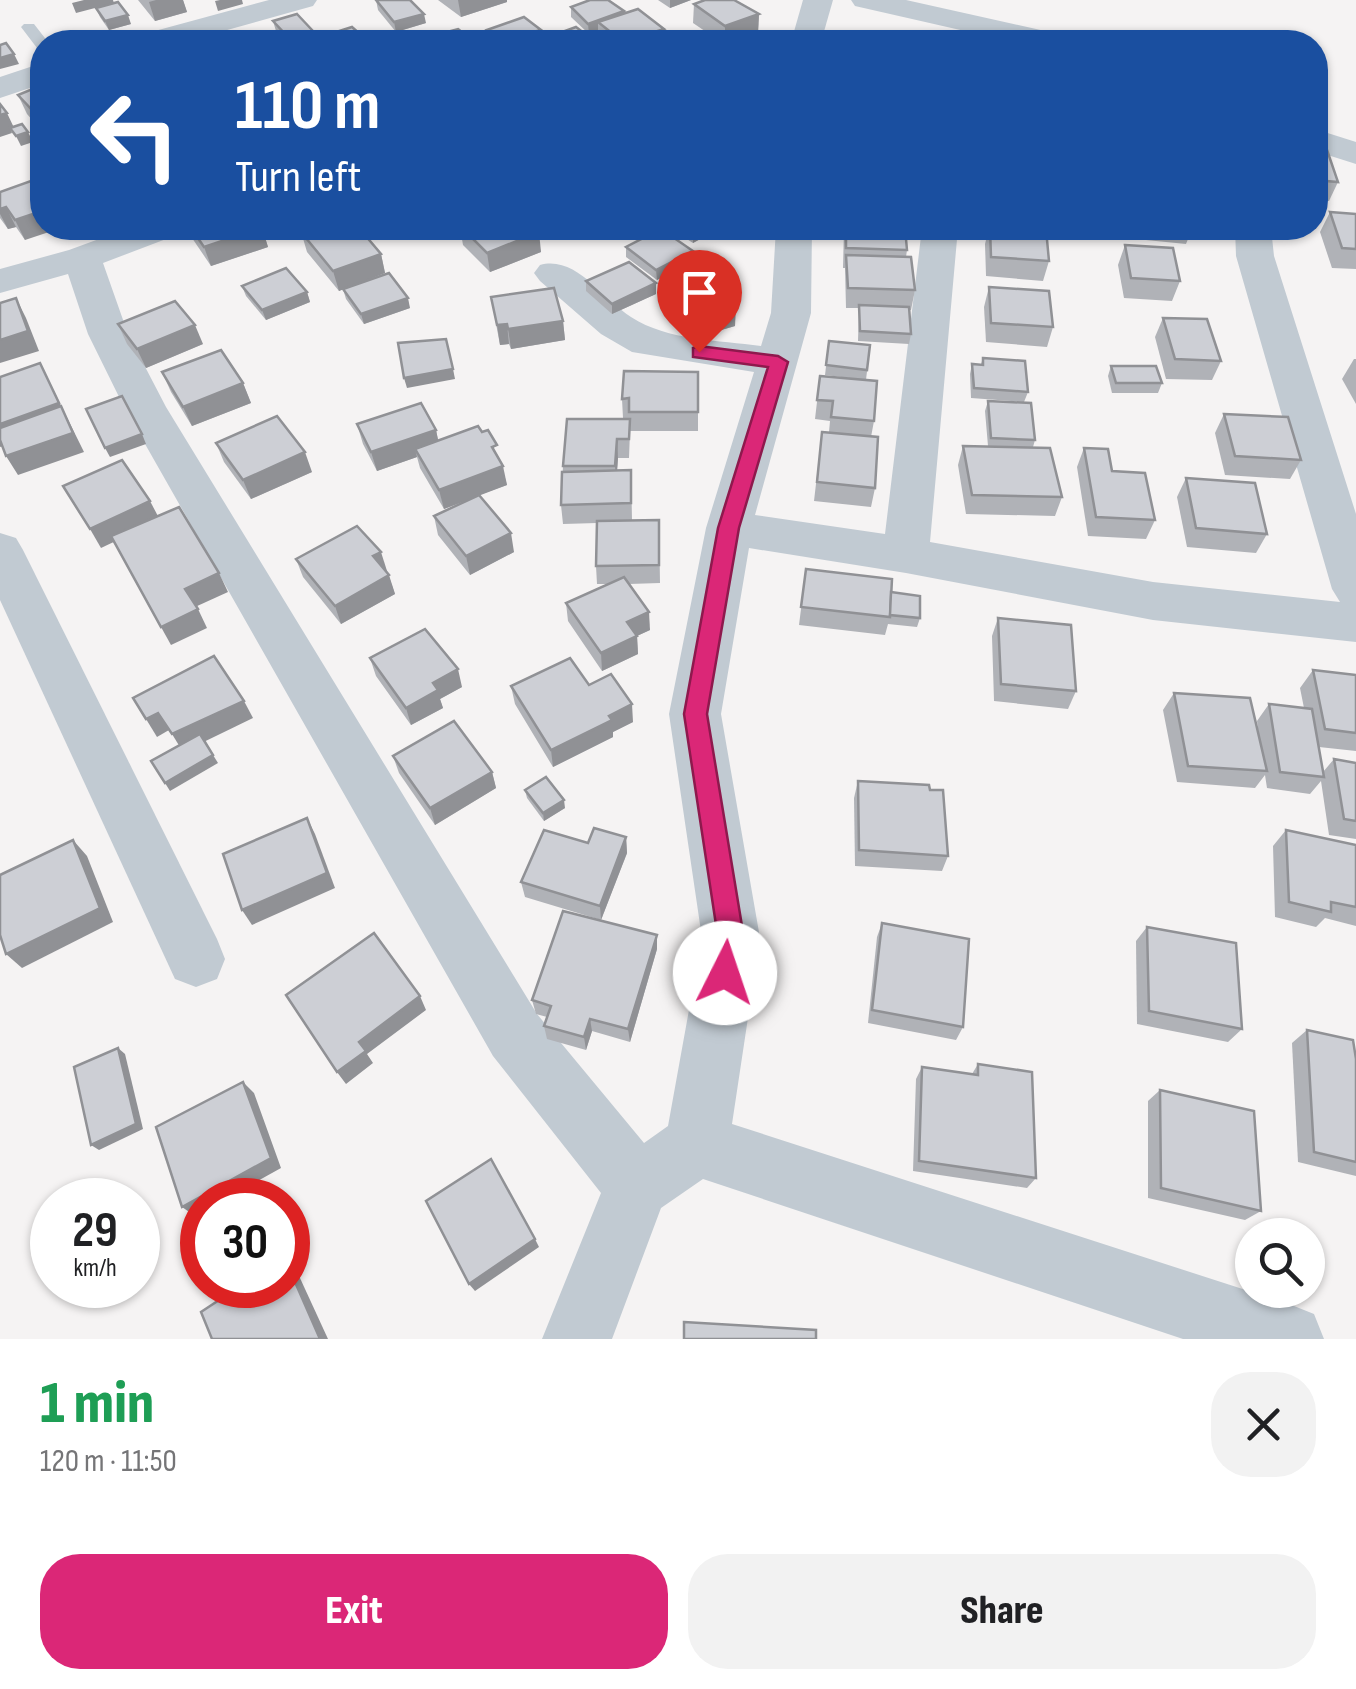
<!DOCTYPE html>
<meta charset="utf-8">
<style>
:root{--surface:#fff;--page:#f2f2f2;--text:#202124;--muted:#757577;--accent:#db2777}
body{margin:0;font-family:"Sofia Sans Condensed",sans-serif;background:var(--page);color:var(--text);height:100vh;display:flex;flex-direction:column;font-size:38px;white-space:nowrap}
*{box-sizing:border-box;margin:0}
p{font-size:32px;color:var(--muted)}
.icon{flex:none;width:55px;height:55px;fill:none;stroke:currentColor;stroke-width:2;stroke-linecap:round;stroke-linejoin:round}
.map{position:relative;height:1339px;overflow:hidden}
.drawer{display:flex;flex-direction:column;background:var(--surface);flex:1}
.drawer>*{flex:none}
.top-card{position:absolute;left:30px;top:30px;width:1298px;height:210px;border-radius:40px;box-shadow:0 2px 8px #0004;background:#1a4fa0;color:#fff;overflow:hidden}
.controls{position:absolute;left:1235px;top:1218px;display:grid;gap:20px}
.controls a{display:grid;place-items:center;width:90px;height:90px;border-radius:50%;background:var(--surface);box-shadow:0 2px 8px #0004;font-size:50px}
.speed{position:absolute;left:30px;top:1178px;display:flex;gap:20px;font-size:50px;font-weight:700;text-align:center}
.speed>*{display:grid;place-content:center;width:130px;height:130px;border-radius:50%;background:var(--surface);box-shadow:0 2px 8px #0004;line-height:1}
.speed small{font-size:25px;font-weight:400}
.speed .limit{border:15px solid #d22;background:#fff;color:#111}
.pin{position:absolute;display:grid;place-items:center;width:85px;height:85px;color:#fff;margin:-102px -42px;border-radius:50% 50% 50% 0;rotate:-45deg;box-shadow:0 0 10px #0007}
.pin .icon{rotate:45deg}
.me{position:absolute;width:110px;margin:-55px;rotate:4deg;stroke-linejoin:round;filter:drop-shadow(0 0 8px #0008)}
.turn{display:flex;align-items:center;gap:35px;height:210px;padding:0 40px;font-size:45px}
.turn .icon{width:130px;height:130px;stroke-width:2.5}
.turn b{display:block;font-size:70px;line-height:85px}
.round{display:grid;place-items:center;flex:none;width:105px;height:105px;border-radius:40px;background:var(--page)}
.head{display:flex;align-items:center;justify-content:space-between;height:170px;padding:0 40px}
h1{font-size:60px;font-weight:800;line-height:75px;color:#1e9e55}
.primary-button{display:flex;gap:20px;margin-top:auto;padding:20px 40px}
.primary-button a{flex:1;height:115px;border-radius:40px;background:var(--accent);color:#fff;font-size:40px;font-weight:800;line-height:115px;text-align:center}
.primary-button a+a{background:var(--page);color:var(--text)}
.map>svg:first-child{display:block}
</style>
<div class="map">
<svg width="1356" height="1339" viewBox="0 0 1356 1339">
<rect width="100%" height="100%" fill="#f5f3f3"/>
<g fill="none" stroke-linecap="round" stroke-linejoin="round">
<!-- service -->
<g fill="#c1cad2" fill-rule="evenodd">
<polygon points="973,20 981,25 971,42 957,42 968,22"/>
<polygon points="24,24 34,24 48,42 42,42 42,50 37,48 21,27"/>
</g>
<!-- minor -->
<g fill="#c1cad2" fill-rule="evenodd">
<polygon points="269,0 317,0 313,6 184,42 136,42 140,35"/>
<polygon points="803,0 833,0 821,42 791,42"/>
<polygon points="851,0 906,0 1063,35 1067,42 1013,42 855,6"/>
<polygon points="42,63 42,84 0,98 0,77"/>
<polygon points="1315,129 1356,142 1356,164 1315,151"/>
<path d="M129 228H179L174 236 103 263 128 334 166 407 537 1014 644 1143 668 1126 702 938 669 714 706 528 754 372 632 352 601 334 540 281 534 273 540 265C576 255 603 299 631 317 668 341 719 340 761 346L771 313 776 228H812L811 313 755 515 885 534 922 228H958L930 542 1153 582 1340 602 1332 589 1236 256 1235 228H1271L1274 256 1356 514V642L1153 620 906 573 749 548 721 714 760 938 732 1124 1289 1304 1314 1314 1324 1339H1183L703 1179 661 1208 612 1339H542L601 1193 493 1056 124 407 88 334 68 274 0 293V269L69 250Z"/>
<polygon points="0,533 16,538 23,550 217,939 225,959 217,979 196,987 175,979 0,600"/>
</g>
</g>
<!-- wall -->
<g fill="#b0b2b7">
<polygon points="138,0 183,0 187,12 155,21"/>
<polygon points="376,0 426,23 396,32 378,10"/>
<polygon points="438,0 507,0 507,2 461,17"/>
<polygon points="658,0 691,0 670,8"/>
<polygon points="694,4 759,14 758,33 732,42 721,42 693,23"/>
<polygon points="571,7 624,13 664,42 601,42 599,41 598,30 589,34 571,17"/>
<polygon points="96,8 131,24 109,30 100,17"/>
<polygon points="273,21 315,39 369,42 286,42 276,31"/>
<polygon points="487,30 541,30 542,39 593,40 593,42 540,42 540,40 539,42 492,42 488,40"/>
<polygon points="42,85 42,131 27,114 18,95"/>
<polygon points="1315,147 1338,182 1329,201 1315,200"/>
<polygon points="42,177 25,240 16,227 8,229 0,218 0,192"/>
<polygon points="1330,212 1356,214 1356,269 1332,268 1320,232"/>
<polygon points="187,228 262,228 268,247 211,266 190,235"/>
<polygon points="295,228 359,228 381,254 385,273 355,285 410,308 364,324 346,299 343,289 339,291 307,252 302,235"/>
<polygon points="460,228 534,228 541,252 490,272 463,245"/>
<polygon points="670,228 713,228 713,232 693,243"/>
<polygon points="844,228 905,228 907,250 906,257 915,290 911,310 909,310 911,334 909,344 858,341 859,308 846,308 845,268 843,268"/>
<polygon points="989,228 1049,261 1043,281 986,276 985,244"/>
<polygon points="1134,228 1189,228 1190,234 1186,244 1136,239"/>
<polygon points="1125,245 1180,281 1172,301 1124,298 1118,265"/>
<polygon points="626,247 693,251 693,261 657,280 626,257"/>
<polygon points="586,281 656,283 656,294 612,314 586,291"/>
<polygon points="242,286 307,292 310,302 266,320 246,296"/>
<polygon points="989,287 1053,327 1047,347 986,342 984,307"/>
<polygon points="667,292 735,326 687,340 667,311"/>
<polygon points="491,297 563,321 565,340 511,349 509,344 500,345"/>
<polygon points="1163,318 1221,361 1212,380 1166,379 1155,337"/>
<polygon points="118,324 203,344 146,368 127,344"/>
<polygon points="829,341 870,345 866,380 825,375"/>
<polygon points="983,358 1028,392 1024,402 971,398 970,374 972,364 981,364"/>
<polygon points="1354,359 1356,359 1356,404 1342,379"/>
<polygon points="1111,366 1162,383 1158,393 1112,393 1108,376"/>
<polygon points="162,372 243,383 251,403 192,426 171,392"/>
<polygon points="698,372 698,431 630,431 629,458 618,458 617,471 631,470 632,520 659,520 660,583 629,584 650,630 637,636 638,654 602,671 568,621 566,603 607,584 597,584 596,566 597,523 563,524 561,505 563,466 629,419 623,418 622,399"/>
<polygon points="820,376 874,421 871,437 875,488 871,507 814,501 822,432 829,432 830,421 815,419"/>
<polygon points="988,401 1035,440 1033,447 1062,497 1055,516 966,514 958,465 963,446 988,446 985,411"/>
<polygon points="1224,414 1301,460 1290,479 1225,475 1215,433"/>
<polygon points="357,424 436,430 438,440 500,460 507,485 479,495 514,552 470,575 438,535 434,516 470,499 444,509 420,468 417,457 377,471 363,444"/>
<polygon points="216,443 312,472 251,499 224,462"/>
<polygon points="1084,448 1112,471 1155,520 1146,539 1088,536 1077,467"/>
<polygon points="1186,478 1267,534 1256,553 1187,547 1177,497"/>
<polygon points="296,559 387,571 395,594 341,624 303,577"/>
<polygon points="806,569 891,592 920,618 917,627 888,624 885,635 799,625"/>
<polygon points="998,618 1076,691 1068,709 994,701 992,636"/>
<polygon points="370,658 462,687 440,699 443,708 411,725 376,676"/>
<polygon points="1313,670 1356,675 1356,751 1319,747 1323,772 1334,759 1356,763 1356,839 1329,835 1321,781 1310,794 1267,788 1265,775 1255,788 1177,782 1163,710 1174,693 1259,737 1257,721 1269,704 1304,708 1300,688"/>
<polygon points="589,685 633,722 613,732 613,737 553,767 515,704 511,686"/>
<polygon points="393,756 492,772 496,788 435,825 399,773"/>
<polygon points="858,781 948,856 942,871 855,866 854,798"/>
<polygon points="525,790 565,808 544,821 527,798"/>
<polygon points="1286,830 1356,845 1356,926 1325,918 1316,927 1275,917 1273,846"/>
<polygon points="626,837 627,853 601,920 525,897 521,882 588,843"/>
<polygon points="882,923 963,1027 956,1040 868,1023 877,937"/>
<polygon points="1147,927 1242,1029 1228,1042 1137,1024 1136,941"/>
<polygon points="657,935 657,949 630,1042 592,1031 586,1050 547,1039 544,1026 547,1017 536,1014 532,1000"/>
<polygon points="1307,1030 1356,1059 1356,1176 1298,1162 1292,1043"/>
<polygon points="978,1064 1036,1178 1027,1188 913,1171 916,1079 922,1067 972,1074"/>
<polygon points="1160,1090 1261,1211 1245,1220 1148,1198 1148,1101"/>
</g>
<!-- shaded-wall -->
<g fill="#909195">
<polygon points="84,0 113,0 114,3 76,13 72,3"/>
<polygon points="156,0 183,0 187,12 155,21 149,2"/>
<polygon points="220,0 242,0 243,4 218,11 215,1"/>
<polygon points="458,0 507,0 507,2 461,17"/>
<polygon points="670,0 691,0 670,8"/>
<polygon points="624,11 625,20 598,22 598,30 589,34 588,24"/>
<polygon points="424,14 426,23 396,32 394,22"/>
<polygon points="759,14 758,33 732,42 725,42 725,26"/>
<polygon points="128,15 131,24 109,30 105,21"/>
<polygon points="664,29 664,42 623,42"/>
<polygon points="541,30 542,39 539,40 539,42 520,42 533,32"/>
<polygon points="313,31 315,41 290,42 289,38"/>
<polygon points="14,54 19,64 0,69 0,58"/>
<polygon points="42,108 42,126 38,121 42,131 33,111"/>
<polygon points="7,113 16,132 10,128 12,133 0,137 0,115"/>
<polygon points="28,132 33,142 21,146 16,136"/>
<polygon points="6,207 16,227 8,229 0,214 0,209"/>
<polygon points="42,211 42,228 61,228 25,240 15,220"/>
<polygon points="262,228 268,247 211,266 204,247"/>
<polygon points="693,228 713,228 713,232 693,243"/>
<polygon points="539,232 541,252 490,272 487,253"/>
<polygon points="693,251 693,261 657,280 656,270"/>
<polygon points="381,254 385,273 339,291 333,271"/>
<polygon points="656,283 656,294 612,314 612,304"/>
<polygon points="307,292 310,302 266,320 262,310"/>
<polygon points="16,298 26,318 39,351 0,363 0,340"/>
<polygon points="408,298 410,308 364,324 361,314"/>
<polygon points="736,307 735,326 687,340 687,320"/>
<polygon points="563,321 565,340 511,349 508,329"/>
<polygon points="507,324 509,344 500,345 497,325"/>
<polygon points="195,325 203,344 146,368 137,349"/>
<polygon points="40,363 84,452 18,475 6,456 68,422 0,447 0,424"/>
<polygon points="453,369 455,379 407,388 404,378"/>
<polygon points="243,383 251,403 192,426 183,407"/>
<polygon points="436,430 440,449 415,449 417,457 377,471 371,452"/>
<polygon points="142,434 146,444 110,457 105,448"/>
<polygon points="617,439 618,458 616,485 615,466"/>
<polygon points="305,452 312,472 251,499 243,480"/>
<polygon points="503,466 507,485 444,509 439,490"/>
<polygon points="150,501 160,520 101,548 90,529"/>
<polygon points="511,533 514,552 470,575 466,556"/>
<polygon points="381,552 387,571 379,575 373,556"/>
<polygon points="219,573 228,592 195,607 185,589"/>
<polygon points="389,575 395,594 341,624 335,606"/>
<polygon points="198,609 207,628 171,645 161,627"/>
<polygon points="649,612 650,630 628,640 627,622"/>
<polygon points="637,636 638,654 602,671 601,653"/>
<polygon points="458,669 462,687 440,699 443,708 411,725 406,708 433,683"/>
<polygon points="244,701 253,718 183,752 172,734"/>
<polygon points="632,704 633,722 613,732 613,737 553,767 551,750"/>
<polygon points="158,713 169,730 157,737 146,719"/>
<polygon points="213,755 218,763 170,791 165,783"/>
<polygon points="492,772 496,788 435,825 430,808"/>
<polygon points="564,800 565,808 544,821 543,813"/>
<polygon points="307,818 315,834 335,888 252,925 242,910"/>
<polygon points="626,837 627,853 601,920 600,906"/>
<polygon points="73,840 87,856 113,922 22,968 6,954"/>
<polygon points="657,935 657,949 630,1042 628,1029"/>
<polygon points="420,996 426,1010 367,1054 373,1063 346,1084 337,1072 359,1042"/>
<polygon points="590,1019 592,1031 586,1050 584,1037"/>
<polygon points="118,1048 125,1054 143,1129 99,1150 91,1145"/>
<polygon points="243,1082 254,1093 281,1168 223,1200 202,1200 202,1212 195,1216 182,1207"/>
<polygon points="535,1239 539,1247 475,1291 469,1284"/>
<polygon points="288,1260 294,1265 328,1339 320,1339 288,1266"/>
</g>
<!-- building -->
<g fill="#cdcfd5" stroke="#909195" stroke-width="2.5">
<polygon points="376,0 410,0 424,14 394,22"/>
<polygon points="590,0 608,0 624,11 588,24 571,7"/>
<polygon points="705,0 734,0 759,14 725,26 694,4"/>
<polygon points="118,2 128,15 105,21 96,8"/>
<polygon points="638,9 664,29 623,42 598,22"/>
<polygon points="297,14 313,31 289,38 273,21"/>
<polygon points="524,17 541,30 533,32 538,36 520,42 504,42 487,30"/>
<polygon points="352,27 369,42 305,42"/>
<polygon points="576,27 593,40 585,42 543,42 540,40"/>
<polygon points="458,29 469,38 459,41 461,42 409,42"/>
<polygon points="1039,40 1063,42 1039,42"/>
<polygon points="6,43 14,54 0,58 0,45"/>
<polygon points="42,85 42,108 33,111 18,95"/>
<polygon points="0,104 7,113 0,115"/>
<polygon points="22,124 28,132 16,136 10,128"/>
<polygon points="1315,147 1326,147 1338,182 1315,180"/>
<polygon points="42,177 42,211 15,220 6,207 0,209 0,192"/>
<polygon points="1330,212 1356,214 1356,249 1342,248"/>
<polygon points="191,228 261,228 204,247"/>
<polygon points="314,228 359,228 381,254 333,271 301,232"/>
<polygon points="462,228 534,228 539,232 487,253"/>
<polygon points="846,228 905,228 907,250 846,248"/>
<polygon points="990,228 1046,229 1049,261 991,257"/>
<polygon points="1139,228 1189,228 1190,234 1139,229"/>
<polygon points="661,229 693,251 656,270 626,247"/>
<polygon points="1125,245 1173,248 1180,281 1131,278"/>
<polygon points="846,255 911,257 915,290 848,288"/>
<polygon points="629,262 656,283 612,304 586,281"/>
<polygon points="286,268 307,292 262,310 242,286"/>
<polygon points="389,273 408,298 361,314 343,289"/>
<polygon points="715,278 736,307 687,320 667,292"/>
<polygon points="989,287 1049,291 1053,327 991,323"/>
<polygon points="554,288 563,321 508,329 507,324 497,325 491,297"/>
<polygon points="16,298 28,331 0,340 0,303"/>
<polygon points="175,301 195,325 137,349 118,324"/>
<polygon points="859,305 909,307 911,334 860,331"/>
<polygon points="1163,318 1207,319 1221,361 1175,359"/>
<polygon points="446,339 453,369 404,378 398,343"/>
<polygon points="829,341 870,345 867,370 826,365"/>
<polygon points="221,350 243,383 183,407 162,372"/>
<polygon points="983,358 1025,361 1028,392 974,388 972,364 983,365"/>
<polygon points="40,363 59,403 0,424 0,377"/>
<polygon points="1111,366 1156,366 1162,383 1116,383"/>
<polygon points="624,371 698,372 698,412 629,412 629,398 622,399"/>
<polygon points="820,376 877,381 874,421 831,417 833,401 817,400"/>
<polygon points="122,396 142,434 105,448 86,409"/>
<polygon points="988,401 1031,403 1035,440 991,438"/>
<polygon points="421,403 436,430 371,452 357,424"/>
<polygon points="61,406 73,433 6,456 0,440 0,428"/>
<polygon points="1224,414 1288,417 1301,460 1235,456"/>
<polygon points="277,416 305,452 243,480 216,443"/>
<polygon points="567,419 630,419 629,439 617,439 615,466 563,466"/>
<polygon points="478,426 482,432 488,430 497,445 492,447 503,466 439,490 415,449"/>
<polygon points="822,432 878,437 875,488 817,482"/>
<polygon points="963,446 1050,448 1062,497 972,495"/>
<polygon points="1084,448 1108,449 1112,471 1145,473 1155,520 1096,517"/>
<polygon points="122,460 150,501 90,529 63,486"/>
<polygon points="631,470 631,503 561,505 562,472"/>
<polygon points="1186,478 1255,483 1267,534 1196,528"/>
<polygon points="479,495 511,533 466,556 434,516"/>
<polygon points="179,507 219,573 185,589 198,609 161,627 111,536"/>
<polygon points="659,520 659,565 596,566 597,521"/>
<polygon points="357,526 381,552 373,556 389,575 335,606 296,559"/>
<polygon points="806,569 892,579 890,617 801,607"/>
<polygon points="624,577 649,612 627,622 637,636 601,653 566,603"/>
<polygon points="891,592 920,596 920,618 890,615"/>
<polygon points="998,618 1071,625 1076,691 1001,684"/>
<polygon points="425,629 458,669 433,683 438,690 406,708 370,658"/>
<polygon points="214,656 244,701 172,734 158,713 146,719 133,698"/>
<polygon points="570,658 589,685 611,674 632,704 609,716 612,720 551,750 511,686"/>
<polygon points="1313,670 1356,675 1356,733 1325,729"/>
<polygon points="1174,693 1250,698 1267,771 1188,766"/>
<polygon points="1269,704 1312,709 1324,777 1280,772"/>
<polygon points="454,721 492,772 430,808 393,756"/>
<polygon points="200,734 213,755 165,783 151,761"/>
<polygon points="1334,759 1356,763 1356,821 1344,819"/>
<polygon points="546,777 564,800 543,813 525,790"/>
<polygon points="858,781 929,785 930,790 943,790 948,856 859,850"/>
<polygon points="307,818 327,873 242,910 223,854"/>
<polygon points="594,828 626,837 600,906 521,882 544,830 588,843"/>
<polygon points="1286,830 1356,845 1356,907 1331,902 1331,912 1289,902"/>
<polygon points="73,840 100,908 6,954 0,935 0,875"/>
<polygon points="563,911 657,935 628,1029 590,1019 584,1037 544,1026 551,1006 532,1000"/>
<polygon points="882,923 969,939 963,1027 872,1010"/>
<polygon points="1147,927 1236,943 1242,1029 1149,1011"/>
<polygon points="374,933 420,996 359,1042 366,1051 337,1072 286,995"/>
<polygon points="1307,1030 1353,1040 1356,1059 1356,1162 1314,1152"/>
<polygon points="118,1048 136,1124 91,1145 74,1067"/>
<polygon points="978,1064 1032,1072 1036,1178 919,1161 922,1067 978,1075"/>
<polygon points="243,1082 271,1158 182,1207 156,1127"/>
<polygon points="1160,1090 1254,1111 1261,1211 1161,1188"/>
<polygon points="491,1159 535,1239 469,1284 426,1201"/>
<polygon points="288,1266 320,1339 212,1339 201,1312 242,1285 288,1285"/>
<polygon points="684,1322 816,1330 816,1339 684,1339"/>
</g>
<!-- route -->
<polygon fill="#db2777" stroke="#8e194d" stroke-width="2.5" points="699,346 778,356 788,362 739,528 707,714 744,938 735,982 725,986 716,982 712,973 718,938 684,714 718,528 768,367 693,357 693,348"/>
</svg>
<div class="controls">
<a><svg class="icon" aria-label="search" viewBox="0 0 24 24"><circle cx="10" cy="10" r="6"/><path d="M15 15l6 6"/></svg></a>
</div>
<div class="speed"><div>29<small>km/h</small></div><div class="limit">30</div></div>
<div class="pin" style="left:699px;top:352px;background:#d93025"><svg class="icon" aria-label="arrive" viewBox="0 0 24 24"><path d="M6 21V4h12l-3 4 3 4H6"/></svg></div>
<svg class="me" style="left:725px;top:973px" viewBox="-20 -20 40 40"><circle r="19" fill="#fff"/><path d="M0-13L10 11 0 6-10 11z" fill="#db2777"/></svg>
<div class="top-card">
<div class="turn"><svg class="icon" aria-label="left" viewBox="0 0 24 24"><path d="M17 20v-9H6M10 6l-5 5 5 5"/></svg><div><b>110 m</b>Turn left</div></div>
</div>
</div>
<section class="drawer">
<div class="head"><div><h1>1 min</h1><p>120 m · 11:50</p></div><a class="round"><svg class="icon" aria-label="close" viewBox="0 0 24 24"><path d="M6 6l12 12M18 6L6 18"/></svg></a></div>
<div class="primary-button"><a>Exit</a><a>Share</a></div>
</section>
